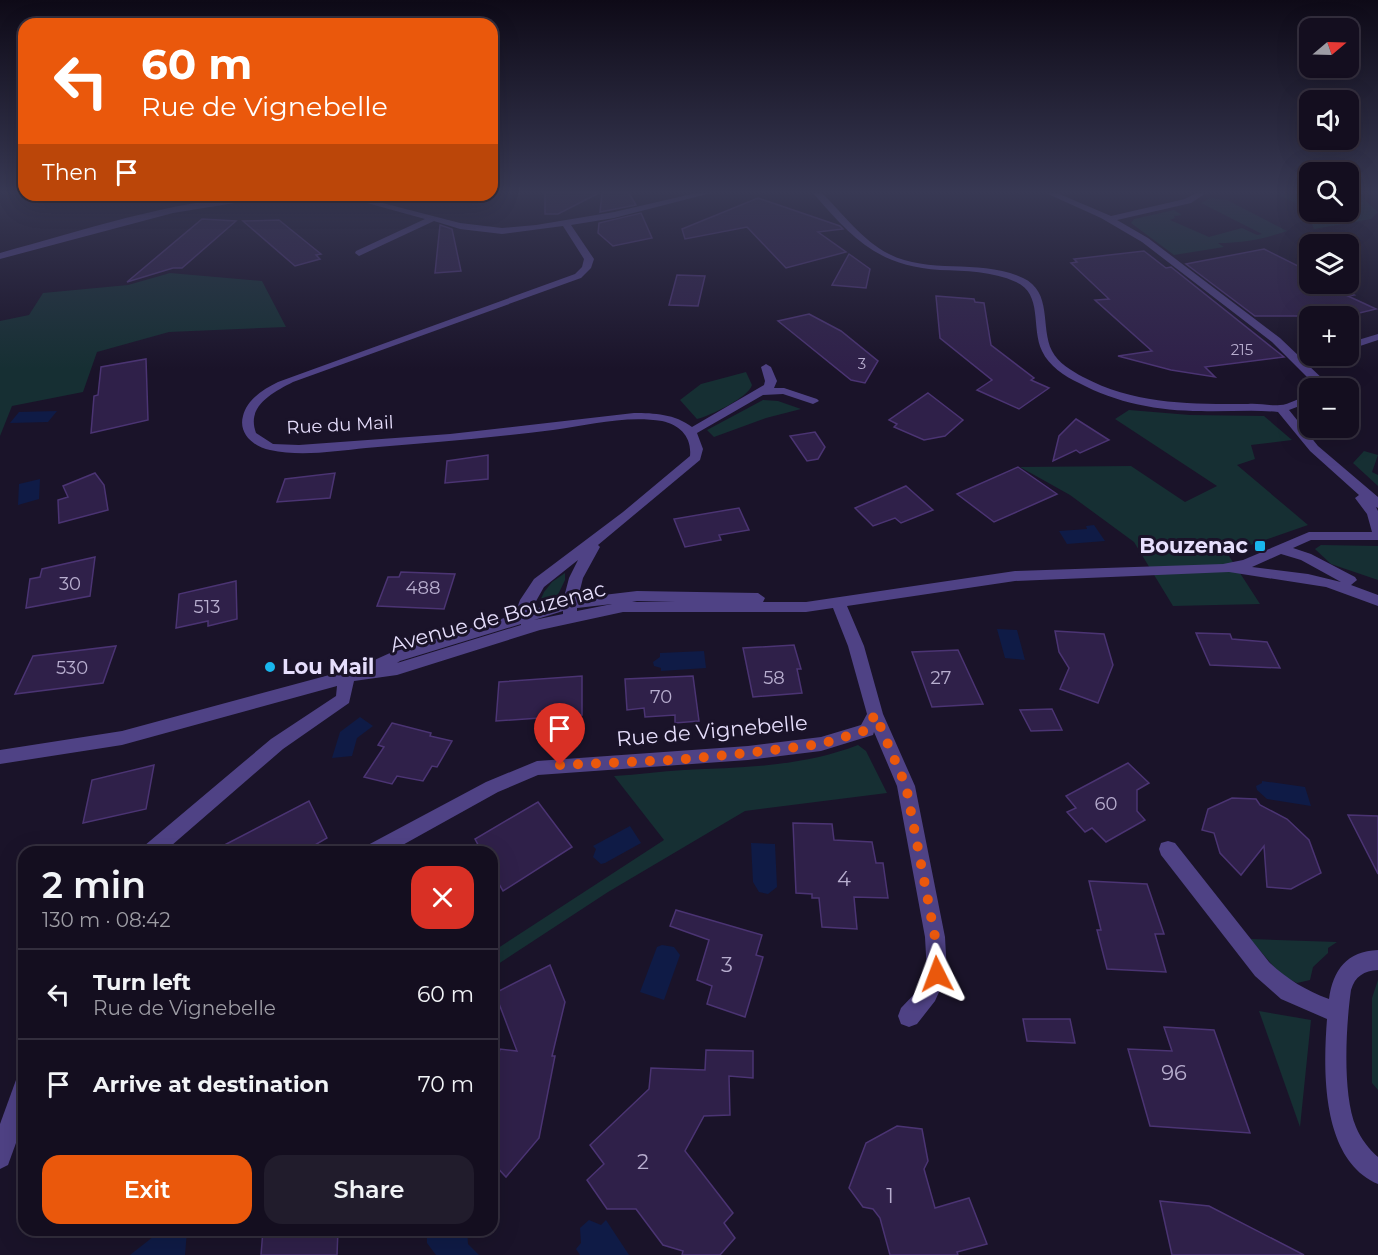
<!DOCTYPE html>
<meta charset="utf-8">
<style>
:root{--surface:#140e1f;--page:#211c2c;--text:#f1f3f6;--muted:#9d9ca4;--line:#332e3d;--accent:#ea580c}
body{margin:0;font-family:Montserrat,sans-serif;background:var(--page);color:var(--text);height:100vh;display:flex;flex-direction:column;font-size:22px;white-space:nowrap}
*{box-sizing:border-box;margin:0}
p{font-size:20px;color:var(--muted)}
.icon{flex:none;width:33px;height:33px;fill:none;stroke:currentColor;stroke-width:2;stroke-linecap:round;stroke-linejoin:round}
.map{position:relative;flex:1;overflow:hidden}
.panel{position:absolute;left:18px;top:846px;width:480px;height:390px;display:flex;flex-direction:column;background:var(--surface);border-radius:18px;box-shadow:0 6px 24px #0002,0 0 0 2px var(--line)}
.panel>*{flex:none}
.guide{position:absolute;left:18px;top:18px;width:480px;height:183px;border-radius:18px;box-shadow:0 6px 24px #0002,0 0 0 2px var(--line);background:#ea580c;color:#fff;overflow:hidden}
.needle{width:39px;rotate:71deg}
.tools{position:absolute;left:1299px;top:18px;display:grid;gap:12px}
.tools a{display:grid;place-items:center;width:60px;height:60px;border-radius:12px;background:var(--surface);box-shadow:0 6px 24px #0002,0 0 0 2px var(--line);font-size:30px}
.pin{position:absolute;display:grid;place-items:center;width:51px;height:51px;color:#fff;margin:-62px -26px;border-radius:50% 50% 50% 0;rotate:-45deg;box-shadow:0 0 6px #0007}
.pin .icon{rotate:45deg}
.me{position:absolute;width:66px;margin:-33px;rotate:357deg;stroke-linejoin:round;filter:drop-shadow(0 0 4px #0008)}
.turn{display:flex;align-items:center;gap:21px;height:126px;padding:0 24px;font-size:27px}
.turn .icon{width:78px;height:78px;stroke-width:2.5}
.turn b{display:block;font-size:42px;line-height:51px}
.then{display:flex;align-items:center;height:57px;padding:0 24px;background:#0003;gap:12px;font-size:22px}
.round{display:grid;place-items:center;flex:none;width:63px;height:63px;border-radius:18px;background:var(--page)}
.summary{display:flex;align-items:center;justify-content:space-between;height:102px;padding:0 24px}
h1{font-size:36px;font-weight:600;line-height:45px}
.primary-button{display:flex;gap:12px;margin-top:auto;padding:12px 24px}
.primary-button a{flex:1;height:69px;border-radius:18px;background:var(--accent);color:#fff;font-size:24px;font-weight:600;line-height:69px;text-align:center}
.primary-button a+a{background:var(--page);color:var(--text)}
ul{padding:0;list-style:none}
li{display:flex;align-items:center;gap:18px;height:90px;padding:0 24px;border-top:2px solid var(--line)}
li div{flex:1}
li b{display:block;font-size:22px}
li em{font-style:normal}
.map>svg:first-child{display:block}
</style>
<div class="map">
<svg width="1378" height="1255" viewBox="0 0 1378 1255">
<rect width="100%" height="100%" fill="#1a1329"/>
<!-- green -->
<g fill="#162f33">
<polygon points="1274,193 1309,193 1310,212 1348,212 1349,193 1357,193 1378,212 1371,219 1314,229 1305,207"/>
<path d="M1210 198 1227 200 1287 231C1264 239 1243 243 1218 243L1224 247 1174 255 1131 223 1134 219 1174 210 1182 215 1174 216 1175 218 1170 220 1209 237 1242 228 1257 235 1262 234 1201 203Z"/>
<polygon points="170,273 262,281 286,327 169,332 97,352 83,392 12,406 0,436 0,321 29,315 43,293 128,285"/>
<path d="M746 372 752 385C749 397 710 416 697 419L680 400 701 384Z"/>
<polygon points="763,400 778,401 801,409 766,418 714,437 707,430"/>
<polygon points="1129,410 1190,415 1264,416 1292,440 1251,445 1255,459 1237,465 1308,525 1227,553 1260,604 1173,606 1134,542 1070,495 1020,467 1131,466 1185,502 1217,486 1115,419"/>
<polygon points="1364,451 1378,455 1372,472 1378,475 1378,486 1353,463"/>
<polygon points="1321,545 1378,546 1378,580 1331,564 1315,549"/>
<polygon points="565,573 565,580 555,601 542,604 540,601 544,592 552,582"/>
<path d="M858 745 866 751 887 793 745 811 608 892 492 968V952L664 840 614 776C638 775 661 771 684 770 744 767 801 767 858 745Z"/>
<polygon points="1250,939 1337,942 1328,948 1328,953 1313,967 1310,980 1297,983 1281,975"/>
<polygon points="1378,980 1378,1090 1372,1083 1372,998"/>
<polygon points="1259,1011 1311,1020 1300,1127"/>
</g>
<!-- water -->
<g fill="#0f1b46">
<polygon points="57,411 48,422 10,423 19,412"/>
<polygon points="40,479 39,499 18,505 19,484"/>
<polygon points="1094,525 1105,541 1067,544 1059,531 1087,529 1086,526"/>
<polygon points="997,629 1017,630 1025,660 1005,658"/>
<polygon points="704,651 706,668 661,671 661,668 654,666 653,662 660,657 660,653"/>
<polygon points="360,717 373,726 357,738 352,756 332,758 340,732"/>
<polygon points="1262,781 1305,787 1311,806 1267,799 1257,790 1256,786 1262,783"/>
<polygon points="630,826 641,843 605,863 601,864 593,857 596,849 593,846"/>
<polygon points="751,843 775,844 777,887 768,894 759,892 753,882"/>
<polygon points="662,945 674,947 680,955 664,1000 640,992 657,947"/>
<polygon points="589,1220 601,1225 606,1220 629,1255 580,1255 576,1249 581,1243 580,1228"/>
<polygon points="427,1230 467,1230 468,1244 479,1255 436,1255 427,1243"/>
<polygon points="187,1231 185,1255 130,1255 158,1233"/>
</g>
<!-- building -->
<g fill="#2f2049" stroke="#4b3473" stroke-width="1.5">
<polygon points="545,193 599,193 558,214 545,214"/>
<polygon points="602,193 629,193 636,205 600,212"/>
<polygon points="758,198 840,226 843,229 818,232 846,252 786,268 747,227 685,239 682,229"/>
<polygon points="641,213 652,238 613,246 598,233 599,223"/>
<polygon points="202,219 236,221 182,268 173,268 127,282"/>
<polygon points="279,220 321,254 316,255 320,259 295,266 243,221"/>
<polygon points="440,225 452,229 461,271 435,273"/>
<polygon points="1264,249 1310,272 1310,284 1332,284 1354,295 1348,296 1376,309 1347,316 1255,316 1186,264"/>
<polygon points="1144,251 1166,268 1171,267 1284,357 1205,367 1215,377 1171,370 1118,356 1152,351 1095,300 1109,299 1071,263 1077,262 1074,259"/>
<polygon points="849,254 870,269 866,288 832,285"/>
<polygon points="677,275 705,276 698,306 669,305"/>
<polygon points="936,296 974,299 975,302 984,303 991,345 1034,378 1031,380 1049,388 1019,409 977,390 992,380 940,338"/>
<polygon points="809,314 841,331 878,361 865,383 851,380 778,321"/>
<polygon points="146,359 148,420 91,433 94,396 98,395 101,367"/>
<polygon points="928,393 963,420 945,436 924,440 894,427 897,424 889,420"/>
<polygon points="1076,419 1109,440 1080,453 1076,450 1053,461 1059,436"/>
<polygon points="815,432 825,447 818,459 807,461 790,436"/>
<polygon points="488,455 488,479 445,483 447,461"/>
<polygon points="1018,467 1057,494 994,522 957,494"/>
<polygon points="95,473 104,485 108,510 59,523 58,500 68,497 63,486"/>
<polygon points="335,473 330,498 277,502 285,479"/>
<polygon points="906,486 933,510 901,523 895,518 873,526 855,508"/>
<polygon points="739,508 749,530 719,535 721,540 685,547 674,519"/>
<polygon points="95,557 90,596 26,608 30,579 40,577 42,569"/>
<polygon points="401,572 455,574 444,609 377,606 388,577 399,577"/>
<polygon points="236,581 237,619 208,626 208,621 176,628 179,594"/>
<polygon points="1055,631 1104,634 1113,665 1098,703 1060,689 1069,668 1059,652"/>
<polygon points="1196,633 1230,634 1232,639 1267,642 1280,668 1210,665"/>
<polygon points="794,645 801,669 797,669 802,693 753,697 743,648"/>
<polygon points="116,646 103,683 15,694 33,656"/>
<polygon points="958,650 983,704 932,707 912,652"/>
<polygon points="582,676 582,715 496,721 499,682"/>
<polygon points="693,676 699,721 675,723 675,715 645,717 644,708 627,710 625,679"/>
<polygon points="1052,709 1062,730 1031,731 1020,710"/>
<polygon points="392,723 431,733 430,736 452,741 437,767 432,766 423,781 397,776 392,784 364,777 384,747 378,745"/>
<polygon points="1128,763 1149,783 1137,790 1137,811 1145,820 1106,842 1092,828 1085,832 1067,812 1076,808 1066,796"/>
<polygon points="154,765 146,809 83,823 92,780"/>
<polygon points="1232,798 1256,799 1260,805 1287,819 1309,840 1321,873 1291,889 1267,887 1264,846 1241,875 1220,853 1214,833 1202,830 1208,809"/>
<polygon points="309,801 327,838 303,852 211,852"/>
<polygon points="538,802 572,847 503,891 492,872 492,852 482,852 475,839"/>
<polygon points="1348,815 1378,816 1378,874"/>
<polygon points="793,823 832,824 834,840 872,842 876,863 883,863 888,898 854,897 857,929 822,927 819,898 812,898 812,894 796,893"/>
<polygon points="1089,881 1147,884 1164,934 1155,934 1166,972 1107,969 1097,930 1101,930"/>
<polygon points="676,910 762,935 756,955 763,957 745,1017 707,1004 712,986 697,980 709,940 670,926"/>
<polygon points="550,965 565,1002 552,1056 555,1056 539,1138 506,1177 492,1162 492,1080 500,1049 517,1051 495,993"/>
<polygon points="1023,1019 1070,1019 1075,1043 1027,1041"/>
<polygon points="1164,1027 1214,1030 1250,1133 1150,1126 1128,1049 1172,1051"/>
<polygon points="706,1050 753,1051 753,1078 729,1076 730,1115 704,1116 685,1151 733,1213 724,1223 735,1238 720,1255 682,1255 683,1251 663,1245 636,1209 607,1209 587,1180 604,1164 590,1145 649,1089 651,1068 705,1070"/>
<polygon points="897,1126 922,1129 928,1161 924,1169 935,1208 969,1198 987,1244 957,1252 958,1255 890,1255 880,1218 873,1209 863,1207 849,1188 866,1143"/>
<polygon points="1160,1201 1209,1206 1304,1255 1172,1255"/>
<polygon points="263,1230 338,1230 337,1255 261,1255"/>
</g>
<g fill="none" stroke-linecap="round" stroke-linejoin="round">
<!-- minor -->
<g fill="#4f4285" fill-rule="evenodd">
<path d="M696 193H711L614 218 571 225 594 259 591 268 581 278 293 382C272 393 246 406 256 433L273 444 299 445 450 434 634 413C654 413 675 414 692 427L764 385 765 381 761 367 766 364 771 367 777 381 774 388H784L817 399 819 401 813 404 783 394 763 395 697 433 703 449 700 460 598 545 600 547 583 578 578 598 637 591 758 593 765 598 763 602H806L1015 571 1223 564 1243 560 1309 532H1372L1367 514 1355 498 1359 495 1310 451 1278 412C1253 409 1227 412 1201 411 1159 411 1116 403 1079 383 1064 376 1049 366 1042 351 1031 328 1043 294 1016 282 992 271 966 271 940 270 878 266 853 239 813 193H822C843 214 863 241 889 254 930 275 981 258 1023 278 1053 292 1040 327 1052 351 1058 363 1072 371 1083 377 1136 405 1190 404 1248 404 1258 403 1269 406 1280 405 1289 405 1300 397 1310 395V402L1289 410 1318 446 1378 497V508L1376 507 1378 511V540H1311L1293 548 1311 554 1355 577 1357 580 1351 585 1378 595V606L1326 587 1229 572 1015 581 847 606 864 646 883 714 915 786 945 937 947 974 935 1001 917 1024 909 1027 901 1024 898 1016 901 1008 921 987 927 973 925 937 897 786 874 732 873 735 821 751 748 760 538 775 498 792 390 852H364L366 846 486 782 537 761 748 746 821 737 861 725 867 714 848 646 833 608 806 612H623L540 630 397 675 354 681 349 703 283 749 164 852H142L144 846 271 739 336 696 337 686 122 745 0 764V750L122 731 359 667 390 653 517 614 516 611 520 600 534 579 623 512 690 456C692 437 680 425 662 421 626 415 588 425 553 430 491 438 428 443 366 448 336 451 301 457 270 450 254 447 238 434 243 416 247 399 264 389 278 382L575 274 582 267 584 259 563 226 502 234 460 229 434 221 359 256 355 253 356 251 425 219 367 203 312 195 367 199 460 223 502 228 536 225 614 212ZM1281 554 1301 560 1341 582 1308 574 1252 567ZM578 560 569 578 563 601 531 610 544 587ZM637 601 675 602H632ZM612 604 577 611V608ZM563 611V614L534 620ZM521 624V625L397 663 400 661Z"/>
<polygon points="1046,193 1057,193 1111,216 1185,199 1196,193 1206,193 1191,203 1117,220 1148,238 1280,338 1301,358 1325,356 1324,358 1307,364 1325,381 1328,388 1318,388 1272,342 1142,242 1101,218"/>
<path d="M283 195 173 213 0 259V253C92 228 187 195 283 195Z"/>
<polygon points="1378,334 1378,340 1348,350 1348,343"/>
<path d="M1168 841 1175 843 1269 962C1287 979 1305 990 1329 999 1333 970 1347 951 1378 950V970C1364 971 1355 976 1351 990 1346 1025 1342 1094 1356 1127 1361 1139 1369 1149 1378 1157V1184C1321 1160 1323 1070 1327 1019L1281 999 1255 976 1161 855 1159 849 1161 843Z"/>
<polygon points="24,1077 24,1121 8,1165 0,1169 0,1124 16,1080"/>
</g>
</g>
<!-- sky -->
<linearGradient id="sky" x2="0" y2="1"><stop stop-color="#0e0a17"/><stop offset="0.52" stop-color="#383954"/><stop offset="1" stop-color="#383954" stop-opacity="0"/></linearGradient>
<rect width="1378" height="369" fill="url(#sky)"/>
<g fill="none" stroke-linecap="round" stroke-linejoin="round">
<!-- route -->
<polyline stroke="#ea580c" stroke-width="10" stroke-dasharray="0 18" points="560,765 674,760 748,753 821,744 867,730 875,714 906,786 935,937 937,974"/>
</g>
<!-- markers -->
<g fill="#19b6ed" stroke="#1a1329" stroke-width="2">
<rect x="1254" y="540" width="12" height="12" rx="3"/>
<circle cx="270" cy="667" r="6"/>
</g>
<g text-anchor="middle" stroke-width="6" stroke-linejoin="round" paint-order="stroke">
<!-- far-number labels -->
<g font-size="15" fill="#b8aecf">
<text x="1242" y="355">215</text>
<text x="862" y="369">3</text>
</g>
<!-- far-street labels -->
<g font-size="18" fill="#e6defc" stroke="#1a1329">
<text transform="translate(340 425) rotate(-3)" y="6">Rue du Mail</text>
</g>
<!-- number labels -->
<g font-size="18" fill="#b8aecf">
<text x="70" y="590">30</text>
<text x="423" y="594">488</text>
<text x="207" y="613">513</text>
<text x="72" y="674">530</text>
<text x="774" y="684">58</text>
<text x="941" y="684">27</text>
<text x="661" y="703">70</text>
<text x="1106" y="810">60</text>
</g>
<!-- poi labels -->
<g font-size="21" font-weight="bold" fill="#e6defc" stroke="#1a1329" text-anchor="end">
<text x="1248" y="553">Bouzenac</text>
<text x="282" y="674" text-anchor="start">Lou Mail</text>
</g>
<!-- street labels -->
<g font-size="21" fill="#e6defc" stroke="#1a1329">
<text transform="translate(498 617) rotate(-15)" y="7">Avenue de Bouzenac</text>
<text transform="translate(712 731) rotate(-5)" y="7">Rue de Vignebelle</text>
</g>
<!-- near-number labels -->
<g font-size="21" fill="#b8aecf">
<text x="844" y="886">4</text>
<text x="727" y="972">3</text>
<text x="1174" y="1080">96</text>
<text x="643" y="1169">2</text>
<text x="890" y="1203">1</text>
</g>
</g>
</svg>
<div class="tools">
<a><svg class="needle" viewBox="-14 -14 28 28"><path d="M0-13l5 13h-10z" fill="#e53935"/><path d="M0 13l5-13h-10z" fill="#9d9ca4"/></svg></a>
<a><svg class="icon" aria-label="sound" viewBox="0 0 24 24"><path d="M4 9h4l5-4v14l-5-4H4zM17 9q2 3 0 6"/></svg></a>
<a><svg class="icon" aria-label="search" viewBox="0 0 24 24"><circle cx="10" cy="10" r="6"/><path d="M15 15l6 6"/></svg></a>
<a><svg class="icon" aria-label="layers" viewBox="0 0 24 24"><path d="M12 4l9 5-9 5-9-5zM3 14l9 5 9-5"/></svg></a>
<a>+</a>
<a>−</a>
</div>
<div class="pin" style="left:560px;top:765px;background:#d93025"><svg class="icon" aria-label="arrive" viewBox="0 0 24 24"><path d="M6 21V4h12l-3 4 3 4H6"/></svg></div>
<svg class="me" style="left:937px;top:974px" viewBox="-20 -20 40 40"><path d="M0-17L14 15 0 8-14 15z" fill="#ea580c" stroke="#fff" stroke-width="4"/></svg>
<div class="guide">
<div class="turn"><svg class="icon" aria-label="left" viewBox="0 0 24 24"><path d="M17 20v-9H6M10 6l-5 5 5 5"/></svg><div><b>60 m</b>Rue de Vignebelle</div></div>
<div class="then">Then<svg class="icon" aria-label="arrive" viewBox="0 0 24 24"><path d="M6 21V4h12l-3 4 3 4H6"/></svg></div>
</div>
<section class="panel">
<div class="summary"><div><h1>2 min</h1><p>130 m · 08:42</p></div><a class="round" style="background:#d93025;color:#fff"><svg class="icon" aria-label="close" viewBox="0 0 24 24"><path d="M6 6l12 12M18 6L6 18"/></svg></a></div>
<ul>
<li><svg class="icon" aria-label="left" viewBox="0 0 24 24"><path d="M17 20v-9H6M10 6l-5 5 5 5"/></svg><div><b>Turn left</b><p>Rue de Vignebelle</p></div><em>60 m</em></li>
<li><svg class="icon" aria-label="arrive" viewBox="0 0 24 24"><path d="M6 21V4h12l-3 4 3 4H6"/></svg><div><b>Arrive at destination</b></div><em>70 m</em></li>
</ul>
<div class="primary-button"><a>Exit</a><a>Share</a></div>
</section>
</div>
